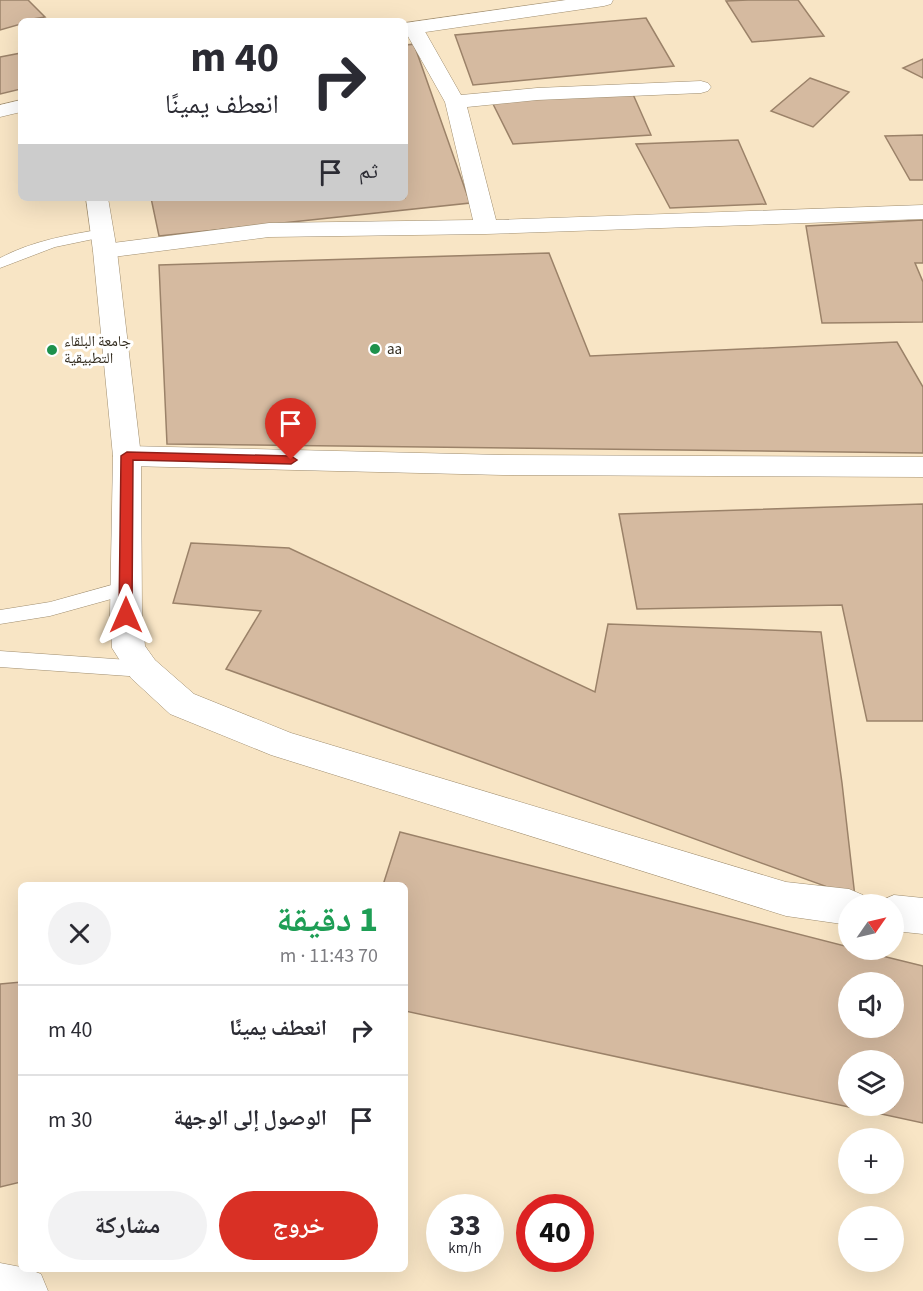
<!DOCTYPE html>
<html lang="ar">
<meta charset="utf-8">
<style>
:root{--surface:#fff;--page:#f2f2f3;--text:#2b2b33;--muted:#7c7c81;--line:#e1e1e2;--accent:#d93025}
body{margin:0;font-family:"Source Sans 3","Noto Naskh Arabic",sans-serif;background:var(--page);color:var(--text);direction:rtl;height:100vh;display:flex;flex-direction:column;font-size:22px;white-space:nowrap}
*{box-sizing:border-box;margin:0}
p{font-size:20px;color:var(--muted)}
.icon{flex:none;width:33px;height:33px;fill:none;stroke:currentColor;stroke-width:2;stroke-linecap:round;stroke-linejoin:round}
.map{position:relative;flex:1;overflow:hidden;direction:ltr}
.sheet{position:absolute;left:18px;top:882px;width:390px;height:390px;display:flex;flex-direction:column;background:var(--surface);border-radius:9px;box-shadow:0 6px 24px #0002;direction:rtl}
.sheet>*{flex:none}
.top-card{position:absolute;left:18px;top:18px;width:390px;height:183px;border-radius:9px;box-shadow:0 6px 24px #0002;direction:rtl;background:#fff;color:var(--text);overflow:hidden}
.needle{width:39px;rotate:56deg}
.controls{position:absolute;left:838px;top:894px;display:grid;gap:12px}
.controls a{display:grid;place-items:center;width:66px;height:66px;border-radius:50%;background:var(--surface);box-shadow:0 6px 24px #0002;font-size:30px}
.speed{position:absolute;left:426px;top:1194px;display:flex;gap:12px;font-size:30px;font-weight:700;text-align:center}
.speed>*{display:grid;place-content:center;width:78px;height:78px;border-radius:50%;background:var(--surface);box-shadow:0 6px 24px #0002;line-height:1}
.speed small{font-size:15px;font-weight:400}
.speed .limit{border:9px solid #d22;background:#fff;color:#111}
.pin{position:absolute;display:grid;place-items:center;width:51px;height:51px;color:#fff;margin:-62px -26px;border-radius:50% 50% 50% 0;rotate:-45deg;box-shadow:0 0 6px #0007}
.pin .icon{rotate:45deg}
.me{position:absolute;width:66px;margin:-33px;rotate:0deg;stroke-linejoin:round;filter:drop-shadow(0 0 4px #0008)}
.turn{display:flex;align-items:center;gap:21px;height:126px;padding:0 30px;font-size:27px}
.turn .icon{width:78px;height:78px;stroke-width:2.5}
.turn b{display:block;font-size:42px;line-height:51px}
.then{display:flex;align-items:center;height:57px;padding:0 30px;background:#0003;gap:12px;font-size:22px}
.round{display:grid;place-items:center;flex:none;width:63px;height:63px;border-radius:32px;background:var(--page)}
.headline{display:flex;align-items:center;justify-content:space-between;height:102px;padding:0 30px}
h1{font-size:36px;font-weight:700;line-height:45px;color:#1e9e55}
.action{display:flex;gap:12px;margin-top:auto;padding:12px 30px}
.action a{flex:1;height:69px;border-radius:36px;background:var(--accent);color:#fff;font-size:24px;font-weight:700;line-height:69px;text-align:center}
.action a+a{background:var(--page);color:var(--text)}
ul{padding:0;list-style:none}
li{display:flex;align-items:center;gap:18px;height:90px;padding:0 30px;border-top:2px solid var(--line)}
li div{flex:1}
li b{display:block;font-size:22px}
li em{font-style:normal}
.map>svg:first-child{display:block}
</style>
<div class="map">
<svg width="923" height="1291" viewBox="0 0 923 1291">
<rect width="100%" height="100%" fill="#f8e5c5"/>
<!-- building -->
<g fill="#d5baa0" stroke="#9b8269" stroke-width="1.5" fill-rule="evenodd">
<polygon points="0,0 28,0 45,17 21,21 21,24 0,30"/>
<polygon points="748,0 798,0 824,36 752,42 726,1"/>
<polygon points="646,18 674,66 473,85 455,35"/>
<polygon points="417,44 415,47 470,203 159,236 151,198 405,198 405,45"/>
<polygon points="21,53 21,89 0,94 0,57"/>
<polygon points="923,59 923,78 903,68"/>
<polygon points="810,78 849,92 813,127 771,111"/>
<polygon points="632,92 651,135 513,144 492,102"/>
<polygon points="923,135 923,180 910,180 885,136"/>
<polygon points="738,140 766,204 670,208 636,144"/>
<polygon points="923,220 923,263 915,263 923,282 923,322 822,323 806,226"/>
<polygon points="549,253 590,356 897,342 923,387 923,453 167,444 159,265"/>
<polygon points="923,504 923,721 867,721 842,605 637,609 619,514"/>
<polygon points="191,543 289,548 595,692 608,624 821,632 842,783 855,897 226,669 261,611 173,603"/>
<path d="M400 832 849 947V950H858L923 966V1123L405 1011V885H383ZM849 982H894V1028H849ZM849 1060H894V1106H849Z"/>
<polygon points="21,982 21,1182 0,1187 0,984"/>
</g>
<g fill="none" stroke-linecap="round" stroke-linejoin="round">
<!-- service casing -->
<g stroke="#9f8d6f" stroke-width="1">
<g id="service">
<path d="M103 229 108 230 110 233 108 236 55 247 0 268V258C32 241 67 235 103 229Z"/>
<polygon points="126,581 133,583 135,588 133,593 50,616 0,624 0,610 50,602"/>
<polygon points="0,651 143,661 150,664 153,669 150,674 143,677 0,667"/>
</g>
</g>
<!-- minor casing -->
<g stroke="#9f8d6f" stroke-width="1">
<g id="minor">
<polygon points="413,22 420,24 423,28 461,95 537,88 701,81 708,83 711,87 708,91 701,93 537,100 467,107 496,220 923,205 923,219 486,234 269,237 105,258 96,256 93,251 96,246 105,244 269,223 473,220 445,102 405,31 406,24"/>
<polygon points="127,446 503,455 923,457 923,477 503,475 127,466 117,463 113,456 117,449"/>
</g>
</g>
<!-- tertiary casing -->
<g stroke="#9f8d6f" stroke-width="1">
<g id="tertiary">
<polygon points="566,0 613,0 611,4 604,6 405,35 405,23"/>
<polygon points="21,100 21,112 0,117 0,105"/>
<polygon points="86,198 108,198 117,251 141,456 142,615 145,646 155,660 194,694 291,733 786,882 849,889 863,895 867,904 849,904 849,925 786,916 271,755 170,714 131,678 112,648 110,615 113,456 93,251"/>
<polygon points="894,895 923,898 923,934 894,931 894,904 878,904 880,901"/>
<polygon points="0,1263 21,1267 21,1269 28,1269 41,1274 48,1291 0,1291"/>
</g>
</g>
<!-- service -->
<use href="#service" fill="#fff" fill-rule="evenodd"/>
<!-- minor -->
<use href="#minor" fill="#fff" fill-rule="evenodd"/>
<!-- tertiary -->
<use href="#tertiary" fill="#fff" fill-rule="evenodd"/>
</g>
<!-- route -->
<polygon fill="#d93025" stroke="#8d1f18" stroke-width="1.5" points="127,452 291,456 297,460 291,464 133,460 132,615 126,620 119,615 121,456"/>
<!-- markers -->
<g fill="#1d914c" stroke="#fff" stroke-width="2">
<circle cx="375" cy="349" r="6"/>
<circle cx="52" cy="350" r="6"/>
</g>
<g text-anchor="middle" stroke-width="6" stroke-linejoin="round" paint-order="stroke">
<!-- far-poi labels -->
<g font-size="15" fill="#332c1f" stroke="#fff" text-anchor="start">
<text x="64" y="346">جامعة البلقاء<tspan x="64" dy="17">التطبيقية</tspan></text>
<text x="387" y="354">aa</text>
</g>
</g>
</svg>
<div class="controls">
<a><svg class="needle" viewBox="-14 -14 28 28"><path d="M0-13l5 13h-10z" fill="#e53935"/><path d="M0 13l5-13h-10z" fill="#7c7c81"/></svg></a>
<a><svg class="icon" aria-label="sound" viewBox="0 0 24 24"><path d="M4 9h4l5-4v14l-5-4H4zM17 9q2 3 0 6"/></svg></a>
<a><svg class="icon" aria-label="layers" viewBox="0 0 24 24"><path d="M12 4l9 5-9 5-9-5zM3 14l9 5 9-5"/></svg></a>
<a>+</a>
<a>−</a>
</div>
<div class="speed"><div>33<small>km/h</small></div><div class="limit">40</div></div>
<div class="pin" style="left:291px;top:460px;background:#d93025"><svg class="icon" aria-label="arrive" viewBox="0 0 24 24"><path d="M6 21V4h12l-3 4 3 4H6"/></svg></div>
<svg class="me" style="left:126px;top:615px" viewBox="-20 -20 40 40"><path d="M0-17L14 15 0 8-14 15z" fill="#d93025" stroke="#fff" stroke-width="4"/></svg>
<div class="top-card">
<div class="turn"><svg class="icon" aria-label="right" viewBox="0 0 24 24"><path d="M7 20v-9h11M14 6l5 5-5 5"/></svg><div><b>40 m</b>انعطف يمينًا</div></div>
<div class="then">ثم<svg class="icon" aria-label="arrive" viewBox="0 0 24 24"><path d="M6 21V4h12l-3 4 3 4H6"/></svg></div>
</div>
<section class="sheet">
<div class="headline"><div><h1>1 دقيقة</h1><p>70 m · 11:43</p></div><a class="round"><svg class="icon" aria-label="close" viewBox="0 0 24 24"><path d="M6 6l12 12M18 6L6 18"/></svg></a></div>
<ul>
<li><svg class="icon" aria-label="right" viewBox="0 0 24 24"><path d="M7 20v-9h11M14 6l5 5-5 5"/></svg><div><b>انعطف يمينًا</b></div><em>40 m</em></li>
<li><svg class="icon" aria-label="arrive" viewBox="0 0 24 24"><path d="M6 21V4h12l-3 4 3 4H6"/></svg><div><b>الوصول إلى الوجهة</b></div><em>30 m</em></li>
</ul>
<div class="action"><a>خروج</a><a>مشاركة</a></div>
</section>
</div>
